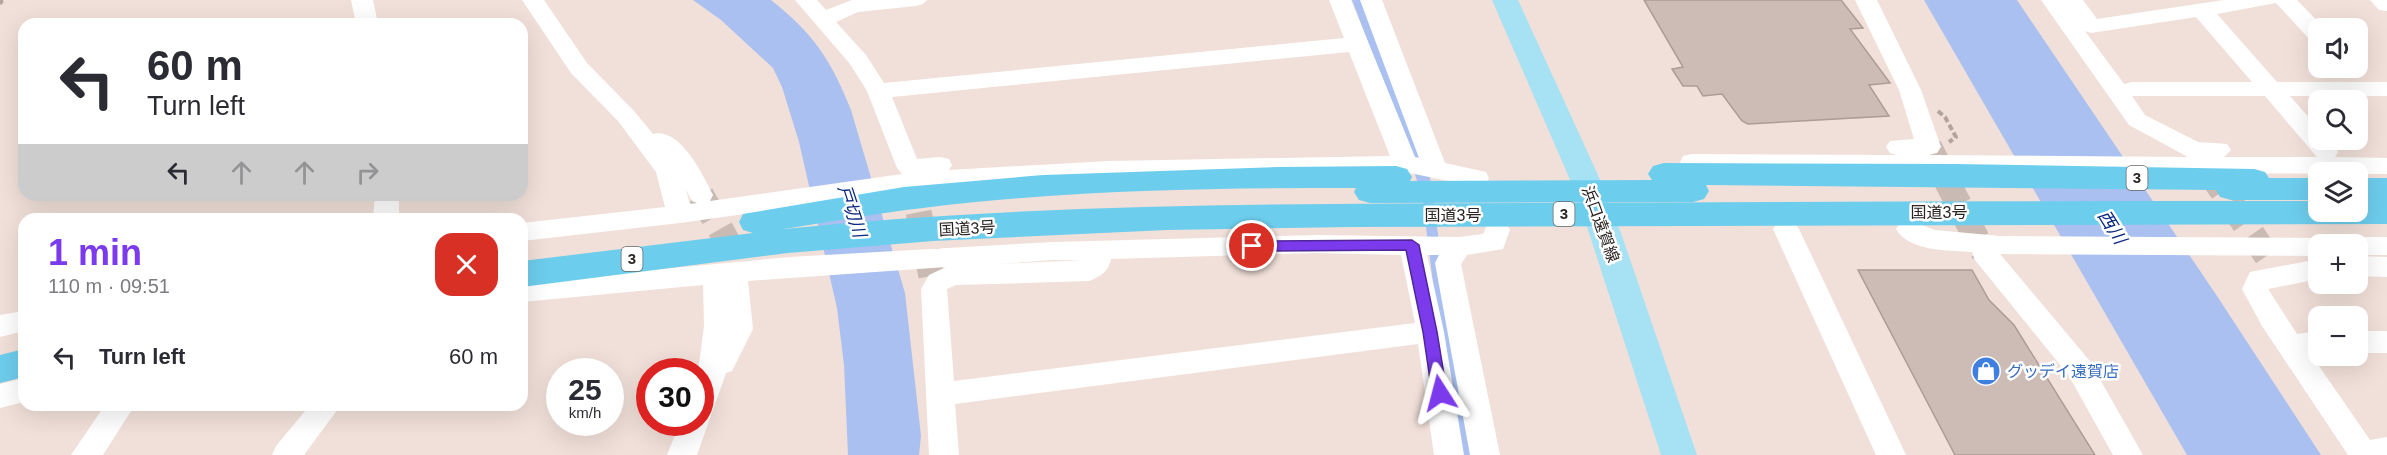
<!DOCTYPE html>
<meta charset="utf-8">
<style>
:root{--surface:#fff;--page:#f2f2f3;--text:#2b2b33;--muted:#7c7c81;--accent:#7c3aed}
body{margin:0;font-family:Helvetica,"Noto Sans JP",sans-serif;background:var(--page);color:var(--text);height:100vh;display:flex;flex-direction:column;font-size:22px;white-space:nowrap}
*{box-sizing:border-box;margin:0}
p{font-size:20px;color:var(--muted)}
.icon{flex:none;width:33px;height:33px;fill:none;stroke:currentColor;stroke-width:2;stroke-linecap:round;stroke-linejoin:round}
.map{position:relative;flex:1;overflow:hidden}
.drawer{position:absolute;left:18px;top:213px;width:510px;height:198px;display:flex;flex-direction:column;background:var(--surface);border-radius:18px;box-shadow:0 6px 24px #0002}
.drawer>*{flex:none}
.guide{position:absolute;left:18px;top:18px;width:510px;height:183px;border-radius:18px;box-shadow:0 6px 24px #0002;background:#fff;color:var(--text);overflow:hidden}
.buttons{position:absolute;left:2308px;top:18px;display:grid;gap:12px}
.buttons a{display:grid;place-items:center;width:60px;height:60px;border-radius:12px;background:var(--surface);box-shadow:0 6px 24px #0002;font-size:30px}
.speed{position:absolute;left:546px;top:358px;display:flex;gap:12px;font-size:30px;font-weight:700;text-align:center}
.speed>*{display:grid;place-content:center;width:78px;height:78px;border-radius:50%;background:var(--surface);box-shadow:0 6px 24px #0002;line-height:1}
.speed small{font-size:15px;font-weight:400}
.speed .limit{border:9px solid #d22;background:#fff;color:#111}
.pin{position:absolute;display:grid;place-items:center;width:51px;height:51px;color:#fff;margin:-26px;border:3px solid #fff;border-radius:50%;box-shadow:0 2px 6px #0007}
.me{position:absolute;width:66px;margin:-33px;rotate:351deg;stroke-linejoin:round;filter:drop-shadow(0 0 4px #0008)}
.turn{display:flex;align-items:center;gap:21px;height:126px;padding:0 30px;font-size:27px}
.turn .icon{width:78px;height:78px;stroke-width:2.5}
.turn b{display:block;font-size:42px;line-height:51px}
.lanes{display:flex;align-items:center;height:57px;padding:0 30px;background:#0003;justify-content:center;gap:30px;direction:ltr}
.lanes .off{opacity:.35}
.round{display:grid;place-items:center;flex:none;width:63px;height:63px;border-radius:18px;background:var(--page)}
.head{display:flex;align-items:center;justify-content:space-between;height:102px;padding:0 30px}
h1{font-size:36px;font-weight:700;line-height:45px;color:var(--accent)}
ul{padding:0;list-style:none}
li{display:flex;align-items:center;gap:18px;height:84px;padding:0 30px}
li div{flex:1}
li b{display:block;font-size:22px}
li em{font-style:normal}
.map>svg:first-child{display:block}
</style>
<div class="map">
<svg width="2387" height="455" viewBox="0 0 2387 455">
<rect width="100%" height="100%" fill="#f1e0d9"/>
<!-- water -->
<g fill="#a9c0f1">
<path d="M693 0H771C814 34 831 60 851 110L905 293 921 436 919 455H848L844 365 837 308 799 142 782 87 773 68 721 20Z"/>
<polygon points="1352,0 1364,0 1427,157 1446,290 1474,455 1461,455 1436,307 1423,202 1405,139"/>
<polygon points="1924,0 2017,0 2217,296 2321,455 2187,455"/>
</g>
<!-- building -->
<g fill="#ccbcb5" stroke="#ab9c95" stroke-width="1.5">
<polygon points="1644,0 1841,0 1863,28 1850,29 1890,83 1869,85 1889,116 1748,124 1742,121 1722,94 1703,96 1697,86 1683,86 1672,69 1683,67"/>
<polygon points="1858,270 1972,270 1989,300 2014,325 2095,455 1955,455"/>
</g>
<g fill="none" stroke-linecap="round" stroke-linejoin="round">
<!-- minor-tunnel -->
<g stroke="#c9bab4" stroke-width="26" stroke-dasharray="26 13" stroke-linecap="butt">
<polyline points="1929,147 1984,253"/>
<polyline points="2208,170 2269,259"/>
<polyline points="911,174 934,289"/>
<polyline points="701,195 727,241 734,276"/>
</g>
<!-- path -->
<g stroke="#b1a39e" stroke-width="4" stroke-dasharray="6 3" stroke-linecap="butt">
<polyline points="0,4 2,0"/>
<polyline points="1938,111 1945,117 1956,137 1949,142"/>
</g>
<!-- minor -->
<g fill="#fff" fill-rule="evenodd">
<polygon points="351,0 373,0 378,24 356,24"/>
<path d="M522 0H544L587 63 634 111 653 134C680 127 703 175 713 195L710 201 902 174 897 168 867 91 850 64 795 0H817L826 10 852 0H927L923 4 916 6 858 12 836 22 866 55 884 83 1344 38 1329 0H1351L1415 157 1419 158 1360 0H1382L1445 163 1486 172 1489 178 1486 184 1477 187 1405 172 1109 177 1020 181 900 192 680 223 522 241V223L665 207 656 172 618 121 571 73ZM1349 52 1390 156 1109 161 949 170 952 165 949 159 940 157 917 159 892 97ZM686 190 692 201 697 203 690 204Z"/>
<path d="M1855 0H1877L1921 90 1941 147 1937 153 1929 155 2188 157 2129 125 2041 0H2083L2097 19 2224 0H2297L2324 28H2319V43L2311 41 2276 3 2217 14 2277 82H2387V96H2290L2319 129V140H2329L2338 152 2335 157 2387 158V174L1692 170 1683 168 1680 162 1683 156 1692 154 1897 155 1890 153 1886 147 1890 141 1914 139 1899 90ZM2196 17 2252 82H2132L2124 84 2085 31 2091 33ZM2132 96H2265L2317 157H2224L2231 150 2227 144 2198 142 2145 115Z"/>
<polygon points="2370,0 2387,0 2387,11 2379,10"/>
<polygon points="375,195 399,195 399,219 373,219"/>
<polygon points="1786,220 1795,223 1799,229 1906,455 1876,455 1773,229 1777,223"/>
<path d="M1909 220 1935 230 2000 236 2319 238 2328 240 2331 244H2319V256L2000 254 2089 360 2143 455H2113L2069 376 1975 260 1972 252C1949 250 1909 252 1896 229L1900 223Z"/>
<path d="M1497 221 1506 223 1510 230 1503 249 1467 255 1461 264 1500 455H1470L1435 263 1439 255H1427L1444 332 1464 455H1434L1418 344 955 404 959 455H929L921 289 929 275 946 267 748 281 753 329 732 371 726 373 697 455H667L680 423H700V372H698L704 326 703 285 522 302V282L790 257 1052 242 1316 235 1459 237 1483 234 1488 223ZM1316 253 1401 255 1415 323 954 381 947 289 956 285 1089 281C1100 277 1109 271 1111 259ZM1052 260H1084L998 264Z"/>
<polygon points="2358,237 2387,237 2387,255 2358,255 2358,244 2346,244 2349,239"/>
<polygon points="2358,256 2387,257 2387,277 2358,276"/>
<polygon points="2319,259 2319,279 2268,289 2297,334 2319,331 2319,353 2310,353 2370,440 2387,437 2387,455 2348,455 2262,326 2242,289 2250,272"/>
<polygon points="24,311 24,331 0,337 0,315"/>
<rect x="2358" y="331" width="29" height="22"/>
<polygon points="24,378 24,402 0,408 0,384"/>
<polygon points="105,405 135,405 103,455 71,455"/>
<polygon points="310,405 341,405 304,455 272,455 276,446"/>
</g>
<!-- major -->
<polygon fill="#a7e1f4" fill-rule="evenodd" points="1492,0 1518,0 1598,175 1621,233 1697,455 1661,455 1589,233 1568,175"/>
<!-- highway -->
<g fill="#6dcded" fill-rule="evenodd">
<path d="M1664 163 1955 164 2254 169 2265 172 2269 178H2319V200H2231L2220 197 2216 190 1706 185 1709 191 1704 199 1693 202 1370 203 1359 200 1354 192 1356 188C1212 188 1067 190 923 208 877 213 830 222 784 229 1035 203 1288 204 1539 203 1799 202 2059 201 2319 201V212H2358V200H2387V224L1352 227 1167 230 933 241 788 253 522 287V261L753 233 743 230 739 222 743 214 904 187 1043 175 1278 167 1396 166 1407 169 1412 177 1410 181 1652 180 1648 174 1653 166Z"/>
<rect x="2358" y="178" width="29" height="22"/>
<polygon points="24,349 24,377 0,383 0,355"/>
</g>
</g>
<!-- route -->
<polygon fill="#7c3aed" stroke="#51269a" stroke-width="1.5" points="1412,240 1419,245 1437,332 1447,393 1445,398 1440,400 1434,398 1432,393 1423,332 1406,250 1252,251 1245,246 1252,241"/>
<!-- icons -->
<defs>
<g id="shop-disc" transform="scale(1.5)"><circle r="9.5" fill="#3f7fe0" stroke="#fff"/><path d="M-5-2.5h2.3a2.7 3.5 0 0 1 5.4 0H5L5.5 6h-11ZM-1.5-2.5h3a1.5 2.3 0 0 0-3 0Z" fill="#fff"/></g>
</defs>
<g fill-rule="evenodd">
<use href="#shop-disc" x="1986" y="371"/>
</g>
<g text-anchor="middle" stroke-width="5" stroke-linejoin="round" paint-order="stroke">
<!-- shield labels -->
<g fill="#fff" stroke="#6a6664" stroke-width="1.5">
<rect x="2126.5" y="166" width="21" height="24" rx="4.5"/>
<rect x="1553.5" y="202" width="21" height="24" rx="4.5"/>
<rect x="621.5" y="247" width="21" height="24" rx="4.5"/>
</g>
<g font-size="15" font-weight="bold" fill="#2a2422">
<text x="2137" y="183">3</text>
<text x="1564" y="219">3</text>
<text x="632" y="264">3</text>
</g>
<!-- street labels -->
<g font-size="16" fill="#2a2422" stroke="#fff">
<text x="1939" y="218">国道3号</text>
<text x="1453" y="221">国道3号</text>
<text transform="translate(1601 224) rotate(70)" y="6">浜口遠賀線</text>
<text transform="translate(967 228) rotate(-3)" y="6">国道3号</text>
</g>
<!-- shop labels -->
<g font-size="16" fill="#366cbe" stroke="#fff" text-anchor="start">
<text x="2007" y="377">グッデイ遠賀店</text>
</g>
<!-- water labels -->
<g font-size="18" font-style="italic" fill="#0c2982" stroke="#fff">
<text transform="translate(852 211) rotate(72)" y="6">戸切川</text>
<text transform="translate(2112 227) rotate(58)" y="6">西川</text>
</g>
</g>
</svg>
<div class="buttons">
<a><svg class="icon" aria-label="sound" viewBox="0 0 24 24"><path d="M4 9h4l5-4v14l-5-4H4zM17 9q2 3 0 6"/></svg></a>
<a><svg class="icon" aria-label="search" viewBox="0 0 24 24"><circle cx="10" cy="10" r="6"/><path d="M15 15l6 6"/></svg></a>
<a><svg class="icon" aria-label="layers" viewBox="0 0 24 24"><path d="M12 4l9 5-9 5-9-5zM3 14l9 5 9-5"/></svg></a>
<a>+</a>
<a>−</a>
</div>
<div class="speed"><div>25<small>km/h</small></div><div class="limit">30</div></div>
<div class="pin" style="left:1252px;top:246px;background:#d93025"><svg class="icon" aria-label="arrive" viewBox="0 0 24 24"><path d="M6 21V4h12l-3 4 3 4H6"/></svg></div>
<svg class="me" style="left:1440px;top:393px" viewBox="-20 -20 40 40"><path d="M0-17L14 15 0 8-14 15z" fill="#7c3aed" stroke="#fff" stroke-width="4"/></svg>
<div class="guide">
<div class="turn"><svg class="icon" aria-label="left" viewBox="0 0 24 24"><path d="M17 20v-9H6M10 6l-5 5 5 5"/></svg><div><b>60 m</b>Turn left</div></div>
<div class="lanes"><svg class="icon" aria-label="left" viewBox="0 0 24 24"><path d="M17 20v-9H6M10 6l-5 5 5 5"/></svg><svg class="icon off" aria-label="ahead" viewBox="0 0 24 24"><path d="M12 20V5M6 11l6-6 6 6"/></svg><svg class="icon off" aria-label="ahead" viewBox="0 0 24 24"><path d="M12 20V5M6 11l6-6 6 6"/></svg><svg class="icon off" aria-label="right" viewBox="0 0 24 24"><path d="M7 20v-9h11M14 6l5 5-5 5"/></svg></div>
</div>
<section class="drawer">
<div class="head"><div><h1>1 min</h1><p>110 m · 09:51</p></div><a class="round" style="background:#d93025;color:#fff"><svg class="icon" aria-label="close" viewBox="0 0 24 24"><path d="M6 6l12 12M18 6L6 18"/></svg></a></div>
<ul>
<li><svg class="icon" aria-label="left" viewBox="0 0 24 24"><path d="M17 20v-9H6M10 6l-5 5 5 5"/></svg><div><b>Turn left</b></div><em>60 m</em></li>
</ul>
</section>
</div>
